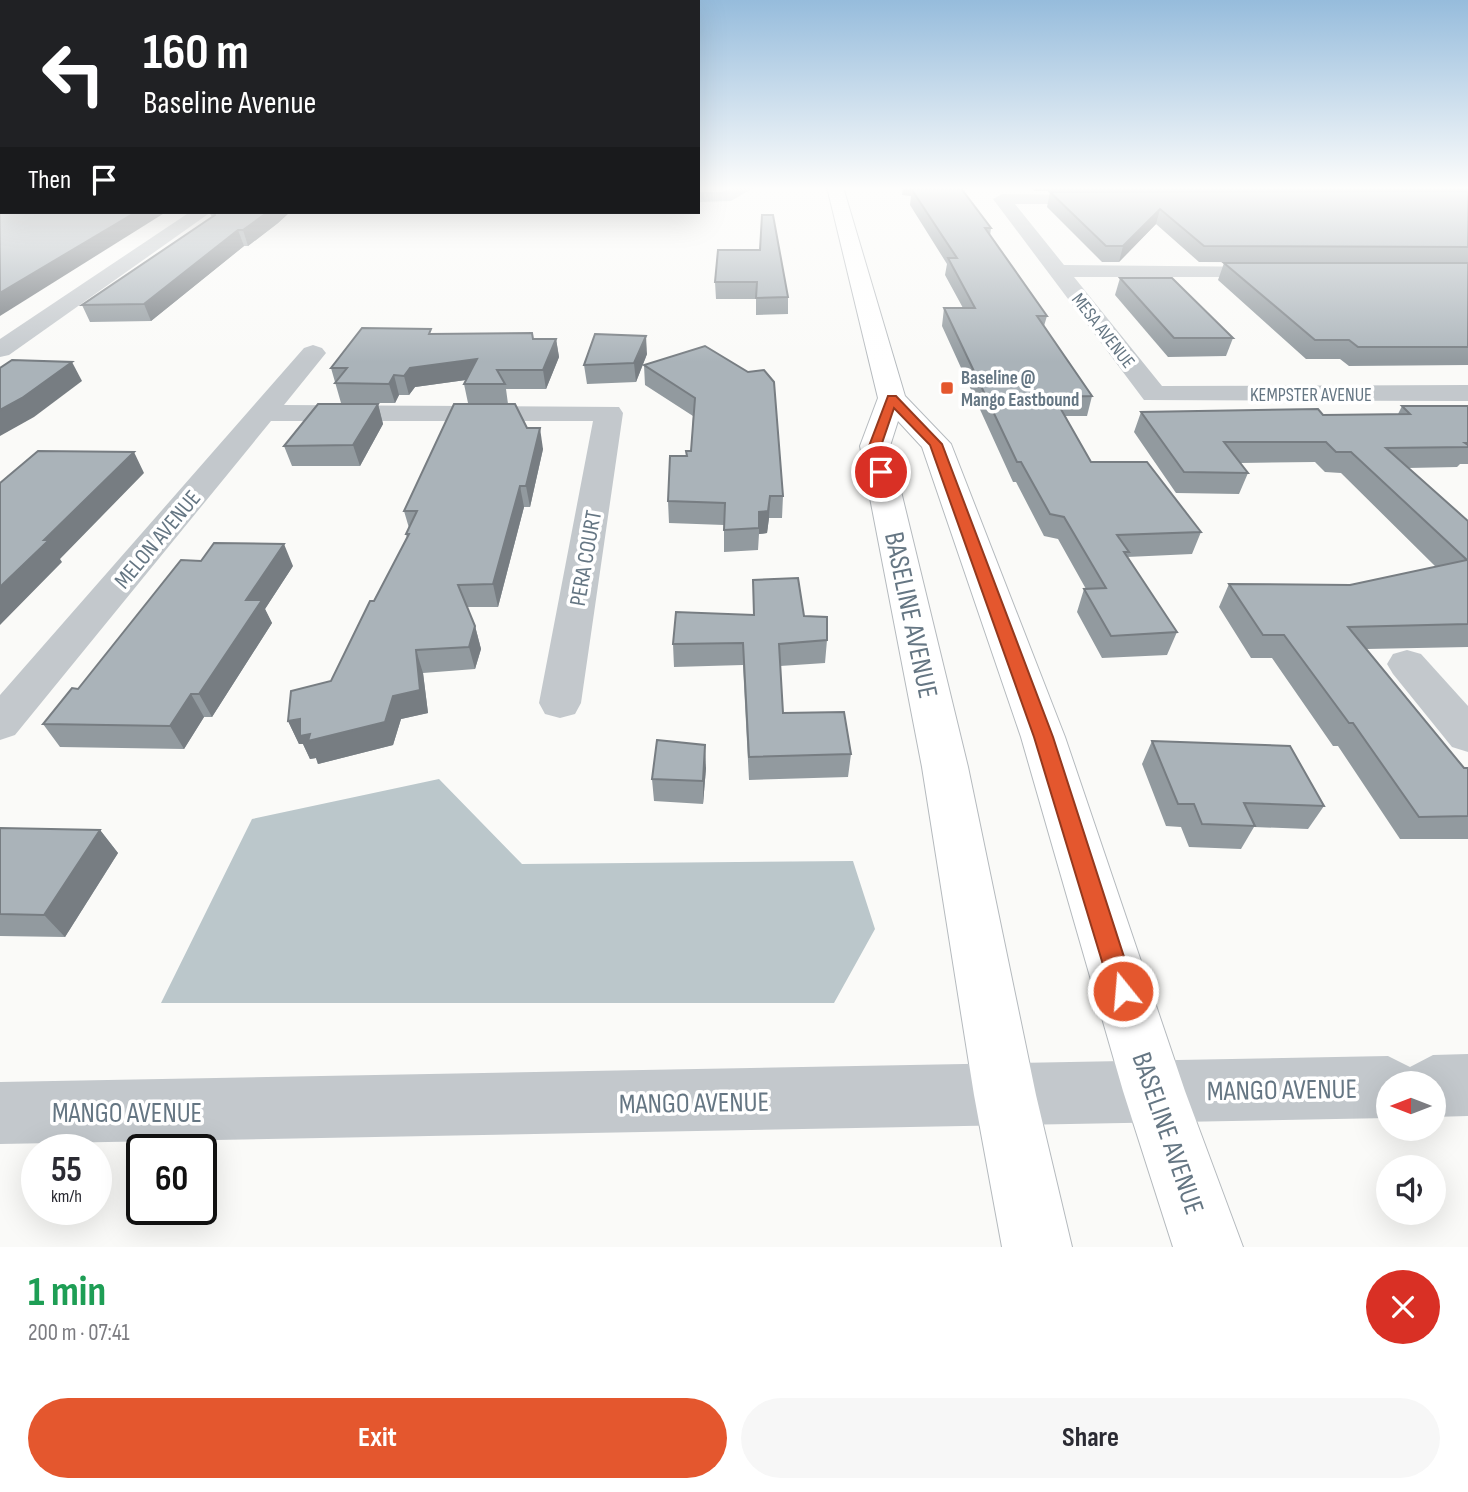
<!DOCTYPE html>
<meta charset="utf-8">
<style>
:root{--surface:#fff;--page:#f7f7f7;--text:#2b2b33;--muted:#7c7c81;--accent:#e4572e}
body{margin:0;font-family:"Sofia Sans Condensed",sans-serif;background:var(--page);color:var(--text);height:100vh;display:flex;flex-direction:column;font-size:26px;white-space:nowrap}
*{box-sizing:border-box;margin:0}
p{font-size:23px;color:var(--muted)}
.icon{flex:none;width:38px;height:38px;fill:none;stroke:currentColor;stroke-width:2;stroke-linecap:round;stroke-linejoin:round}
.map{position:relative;height:1247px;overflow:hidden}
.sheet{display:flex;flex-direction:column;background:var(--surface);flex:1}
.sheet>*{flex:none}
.top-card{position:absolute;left:0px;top:0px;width:700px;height:214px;box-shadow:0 7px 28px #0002;background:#202124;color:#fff;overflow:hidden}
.needle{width:46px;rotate:270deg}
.tools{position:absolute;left:1376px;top:1071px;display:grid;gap:14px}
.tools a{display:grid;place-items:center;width:70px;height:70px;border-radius:50%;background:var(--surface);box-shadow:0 7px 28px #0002;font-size:35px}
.speed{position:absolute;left:21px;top:1134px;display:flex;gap:14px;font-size:35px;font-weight:700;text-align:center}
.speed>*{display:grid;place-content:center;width:91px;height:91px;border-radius:50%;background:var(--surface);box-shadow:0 7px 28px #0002;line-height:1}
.speed small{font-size:18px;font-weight:400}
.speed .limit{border:4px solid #111;border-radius:10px;background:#fff;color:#111}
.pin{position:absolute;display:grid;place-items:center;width:60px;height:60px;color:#fff;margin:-30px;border:4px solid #fff;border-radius:50%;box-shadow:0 2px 7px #0007}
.me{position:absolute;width:77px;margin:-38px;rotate:343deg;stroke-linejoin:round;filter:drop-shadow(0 0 5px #0008)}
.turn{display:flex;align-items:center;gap:24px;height:147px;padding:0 28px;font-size:32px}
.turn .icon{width:91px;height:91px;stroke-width:2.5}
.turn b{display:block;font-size:49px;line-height:60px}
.then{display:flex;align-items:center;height:66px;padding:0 28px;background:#0003;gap:14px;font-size:26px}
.round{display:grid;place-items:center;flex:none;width:74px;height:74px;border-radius:37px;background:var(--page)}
.head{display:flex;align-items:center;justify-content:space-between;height:119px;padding:0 28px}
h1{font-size:42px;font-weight:700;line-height:52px;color:#1e9e55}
.primary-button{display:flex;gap:14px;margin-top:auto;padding:14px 28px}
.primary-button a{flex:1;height:80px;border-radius:42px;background:var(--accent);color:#fff;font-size:28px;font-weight:700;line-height:80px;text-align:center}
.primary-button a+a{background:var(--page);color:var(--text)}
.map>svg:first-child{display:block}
</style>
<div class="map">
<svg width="1468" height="1247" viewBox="0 0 1468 1247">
<rect width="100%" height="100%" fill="#fafaf8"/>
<!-- water -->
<polygon fill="#bbc7cb" points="439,779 522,864 853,861 875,929 834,1003 161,1003 252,819"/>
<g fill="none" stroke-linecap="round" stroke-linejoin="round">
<!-- major casing -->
<g stroke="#b5babe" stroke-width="2">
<polygon id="major" points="827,187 843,187 905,396 951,444 1065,737 1185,1091 1243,1247 1173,1247 1123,1091 1021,737 922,447 898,421 890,446 968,767 1036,1095 1072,1247 1002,1247 974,1095 922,767 860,446 878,398"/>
</g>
<!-- minor -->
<g fill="#c3c8cc" fill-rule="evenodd">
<polygon points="733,187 755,187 731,201 698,202 698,192 722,192"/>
<polygon points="1002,194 1107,195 1110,199 1101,204 1015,204 1064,265 1280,267 1284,271 1280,275 1273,277 1074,277 1162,386 1468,385 1468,401 1144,400 993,199"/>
<polygon points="190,212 211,212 9,355 0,357 0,339"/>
<polygon points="313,345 322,348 326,353 284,405 619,407 623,413 581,703 575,714 560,718 545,714 539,703 593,421 271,421 15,735 0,740 0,695 304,348"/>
<polygon points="1407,650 1421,654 1468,706 1468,752 1452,747 1393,674 1387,664 1393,654"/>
<polygon points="1468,1054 1468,1116 1433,1117 1433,1083 1388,1083 1388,1118 0,1144 0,1082 1388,1056 1410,1067 1433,1055"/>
</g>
<!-- major -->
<use href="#major" fill="#fff" fill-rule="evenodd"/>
</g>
<!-- wall -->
<g fill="#929a9f">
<polygon points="903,187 975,187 961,189 991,228 990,236 1047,316 1044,326 1092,396 1087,416 1065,416 1091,462 1201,532 1192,554 1127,557 1177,632 1167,655 1102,658 1077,612 1084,589 1086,589 1058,539 1044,536 1016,482 1013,482 942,326 944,308 963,308 945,275 947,264 910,205 911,196 902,195"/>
<polygon points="1030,187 1468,187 1468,190 1034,191"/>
<polygon points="1468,191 1468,365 1349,366 1340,359 1306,359 1218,280 1224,263 1439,263 1199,262 1156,224 1119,262 1102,262 1047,207 1050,192"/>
<polygon points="209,212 290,212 278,223 248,246 244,246 151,321 90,322 82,305 212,217"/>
<polygon points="718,250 788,297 788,314 756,315 756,299 716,299 715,282"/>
<polygon points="1120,278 1233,338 1226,356 1168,357 1115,295"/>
<polygon points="432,334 533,339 556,339 559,357 546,389 506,389 508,404 468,403 464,384 466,380 415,387 409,395 399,395 395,403 341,403 331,368"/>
<polygon points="705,346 783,496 782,518 769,518 767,533 759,534 758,550 724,552 724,525 669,523 668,501 687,456 691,451 693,416 645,385 644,365"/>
<polygon points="647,354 636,382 587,384 584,365"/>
<polygon points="378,404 383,424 360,466 292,466 284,446"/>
<polygon points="1402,406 1468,406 1468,464 1460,464 1457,467 1408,468 1468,521 1468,647 1366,649 1464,768 1468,768 1468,839 1400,839 1338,746 1333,746 1272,658 1251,658 1219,607 1229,584 1350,585 1436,567 1341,473 1325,472 1315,462 1240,463 1248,473 1239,494 1176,493 1134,432 1141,412 1323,415 1398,414"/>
<polygon points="527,428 543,449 530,507 524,507 498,607 467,607 475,626 481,649 475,669 423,673 428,713 401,719 393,745 318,764 316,758 310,759 303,744 299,744 288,721 331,681 407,538 406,534 409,528 404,511"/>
<polygon points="293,566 265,609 272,623 212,717 204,717 184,749 60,747 43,724 78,689"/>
<polygon points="753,580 804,616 827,640 825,663 780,666 783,713 851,754 848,777 749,780 743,665 674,667 673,644 753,615"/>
<polygon points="1152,741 1324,806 1308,829 1254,827 1241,849 1189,847 1181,827 1166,826 1142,764"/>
<polygon points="706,768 703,804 654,801 652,779"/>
<polygon points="0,828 100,830 118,853 65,937 0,936"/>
</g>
<!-- shaded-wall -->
<g fill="#777d82">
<polygon points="1160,209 1156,224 1119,262 1123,246"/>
<polygon points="136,212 166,212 0,316 0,293"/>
<polygon points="268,212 290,212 278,223 248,246 243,230"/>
<polygon points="238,230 244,246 151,321 144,304"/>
<polygon points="646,336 647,354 636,382 634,363"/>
<polygon points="556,339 559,357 546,389 543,370"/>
<polygon points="477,359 480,378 415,387 409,395 404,376 410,368"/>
<polygon points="72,362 82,381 34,417 0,436 0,410"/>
<polygon points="394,375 399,395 395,403 389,384"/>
<polygon points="378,404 383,424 360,466 353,445"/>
<polygon points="540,428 543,449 530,507 526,486"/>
<polygon points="134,452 144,473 60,559 62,562 0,625 0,587 44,540"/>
<polygon points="520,486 524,507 498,607 493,584"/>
<polygon points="770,496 769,518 767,533 759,534 759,512"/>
<polygon points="284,544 293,566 265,609 272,623 212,717 199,694 246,600"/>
<polygon points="475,626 481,649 475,669 469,647"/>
<polygon points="416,650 423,673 428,713 401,719 393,745 318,764 316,758 310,759 303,744 299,744 288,721 393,696"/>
<polygon points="191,694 204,717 184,749 170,726"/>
<polygon points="705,745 706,768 703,804 703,781"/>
<polygon points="100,830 118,853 65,937 44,915"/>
</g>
<!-- building -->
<g fill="#aab3b9" stroke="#777d82" stroke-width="2">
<polygon points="0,187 2,187 2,198 0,196"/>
<polygon points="914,187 960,187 991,228 985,228 1047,316 1037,316 1092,396 1054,397 1091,462 1147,462 1201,532 1117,535 1129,552 1124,552 1177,632 1111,636 1084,589 1106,588 1064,517 1050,514 1021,462 1017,462 944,308 975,308 948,258 957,258 912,190"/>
<polygon points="1468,191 1468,247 1204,246 1160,209 1123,246 1106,246 1050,192"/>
<polygon points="0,200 2,200 2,212 136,212 0,293"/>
<polygon points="213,212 268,212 243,230 238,230 144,304 82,305 215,215"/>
<polygon points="762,215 773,215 788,297 756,298 757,282 715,282 718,250 760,250"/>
<polygon points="1224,263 1468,263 1468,347 1358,347 1349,340 1315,340"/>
<polygon points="1120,278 1172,278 1233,338 1174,338"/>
<polygon points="362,328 431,329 429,334 532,333 533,339 556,339 543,370 497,370 505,384 464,384 477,359 410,368 404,376 394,375 389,384 335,383 347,368 331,368"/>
<polygon points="595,334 646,336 634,363 584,365"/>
<polygon points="705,346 748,372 764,370 774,382 783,496 770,496 768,511 759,512 759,528 724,530 725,503 668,501 670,456 687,456 686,451 691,451 695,398 644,365"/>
<polygon points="12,360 72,362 22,398 0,410 0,368"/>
<polygon points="318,404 378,404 353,445 284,446"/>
<polygon points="454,404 515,404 527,428 540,428 526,486 520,486 493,584 458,585 475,626 469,647 416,650 420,690 393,696 385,722 308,741 310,734 300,736 300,719 288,721 291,691 331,681 370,601 374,601 409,534 406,534 417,511 404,511"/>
<polygon points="1402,406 1468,406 1468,443 1465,443 1468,445 1468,447 1386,448 1468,521 1468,624 1348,627 1464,768 1468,768 1468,816 1419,817 1353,723 1349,723 1284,635 1263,635 1229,584 1350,585 1467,560 1351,452 1336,452 1326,442 1224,442 1248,473 1184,472 1141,412 1318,409 1323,415 1410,414"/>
<polygon points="38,451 134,452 44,540 49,540 0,587 0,483"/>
<polygon points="214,543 284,544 246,600 262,600 199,694 191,694 170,726 43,724 72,688 78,689 181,560 201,561"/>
<polygon points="798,578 804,616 827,617 827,640 779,644 783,713 844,712 851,754 749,757 743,643 673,644 676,612 754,615 753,580"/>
<polygon points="657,740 705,745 703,781 652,779"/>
<polygon points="1152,741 1290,746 1324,806 1244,803 1255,826 1202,824 1194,804 1178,804"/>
<polygon points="0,828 100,830 44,915 0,914"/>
</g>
<!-- sky -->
<linearGradient id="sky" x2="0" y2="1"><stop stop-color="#96bcdc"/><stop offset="0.52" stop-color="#fdfdfc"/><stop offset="1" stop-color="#fdfdfc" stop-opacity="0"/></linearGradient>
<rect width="1468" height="362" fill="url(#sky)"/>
<!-- route -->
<polygon fill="#e4572e" stroke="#94391e" stroke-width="2" points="888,396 896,396 942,444 1053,737 1135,991 1131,999 1123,1003 1115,999 1111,991 1034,737 930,445 894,408 881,446 887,472 881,476 875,472 869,446"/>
<!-- markers -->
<rect fill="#e4572e" stroke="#fff" stroke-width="2.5" x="940" y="381" width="14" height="14" rx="3.5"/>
<g text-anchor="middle" stroke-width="7" stroke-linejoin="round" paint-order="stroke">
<!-- far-street labels -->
<g font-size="19" fill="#657683" stroke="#fff">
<text transform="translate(1104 330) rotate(52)" y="7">MESA AVENUE</text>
<text x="1311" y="401">KEMPSTER AVENUE</text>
</g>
<!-- far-poi labels -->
<g font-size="19" font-weight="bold" fill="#657683" stroke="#fff" text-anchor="start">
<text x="961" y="384">Baseline @<tspan x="961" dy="22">Mango Eastbound</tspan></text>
</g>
<!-- street labels -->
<g font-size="23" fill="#657683" stroke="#fff">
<text transform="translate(157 539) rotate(-50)" y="8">MELON AVENUE</text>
<text transform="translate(585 558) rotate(-80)" y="8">PERA COURT</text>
</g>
<!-- near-street labels -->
<g font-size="28" fill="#657683" stroke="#fff">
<text transform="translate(912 615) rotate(78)" y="10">BASELINE AVENUE</text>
<text transform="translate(1282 1089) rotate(-1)" y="10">MANGO AVENUE</text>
<text transform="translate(694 1102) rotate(-1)" y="10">MANGO AVENUE</text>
<text x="127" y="1122">MANGO AVENUE</text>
<text transform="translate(1169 1133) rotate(71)" y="10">BASELINE AVENUE</text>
</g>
</g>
</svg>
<div class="tools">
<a><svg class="needle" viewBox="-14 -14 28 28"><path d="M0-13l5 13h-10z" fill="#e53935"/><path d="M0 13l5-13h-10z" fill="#7c7c81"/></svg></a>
<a><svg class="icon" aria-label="sound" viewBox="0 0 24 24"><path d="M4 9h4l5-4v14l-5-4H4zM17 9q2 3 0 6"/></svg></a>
</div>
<div class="speed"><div>55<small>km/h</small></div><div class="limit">60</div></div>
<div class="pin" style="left:881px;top:472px;background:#d93025"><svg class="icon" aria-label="arrive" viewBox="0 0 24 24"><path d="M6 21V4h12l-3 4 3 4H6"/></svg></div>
<svg class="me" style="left:1123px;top:991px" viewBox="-20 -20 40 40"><circle r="17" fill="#e4572e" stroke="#fff" stroke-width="3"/><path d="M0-11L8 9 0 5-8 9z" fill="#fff"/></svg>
<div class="top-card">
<div class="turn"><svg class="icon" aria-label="left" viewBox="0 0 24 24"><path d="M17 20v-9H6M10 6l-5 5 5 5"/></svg><div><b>160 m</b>Baseline Avenue</div></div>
<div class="then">Then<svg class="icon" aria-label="arrive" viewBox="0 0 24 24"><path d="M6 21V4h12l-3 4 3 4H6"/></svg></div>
</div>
</div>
<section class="sheet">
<div class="head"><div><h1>1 min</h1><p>200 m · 07:41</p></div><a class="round" style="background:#d93025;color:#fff"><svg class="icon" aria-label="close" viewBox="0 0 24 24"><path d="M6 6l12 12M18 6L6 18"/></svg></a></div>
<div class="primary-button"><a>Exit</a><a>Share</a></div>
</section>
